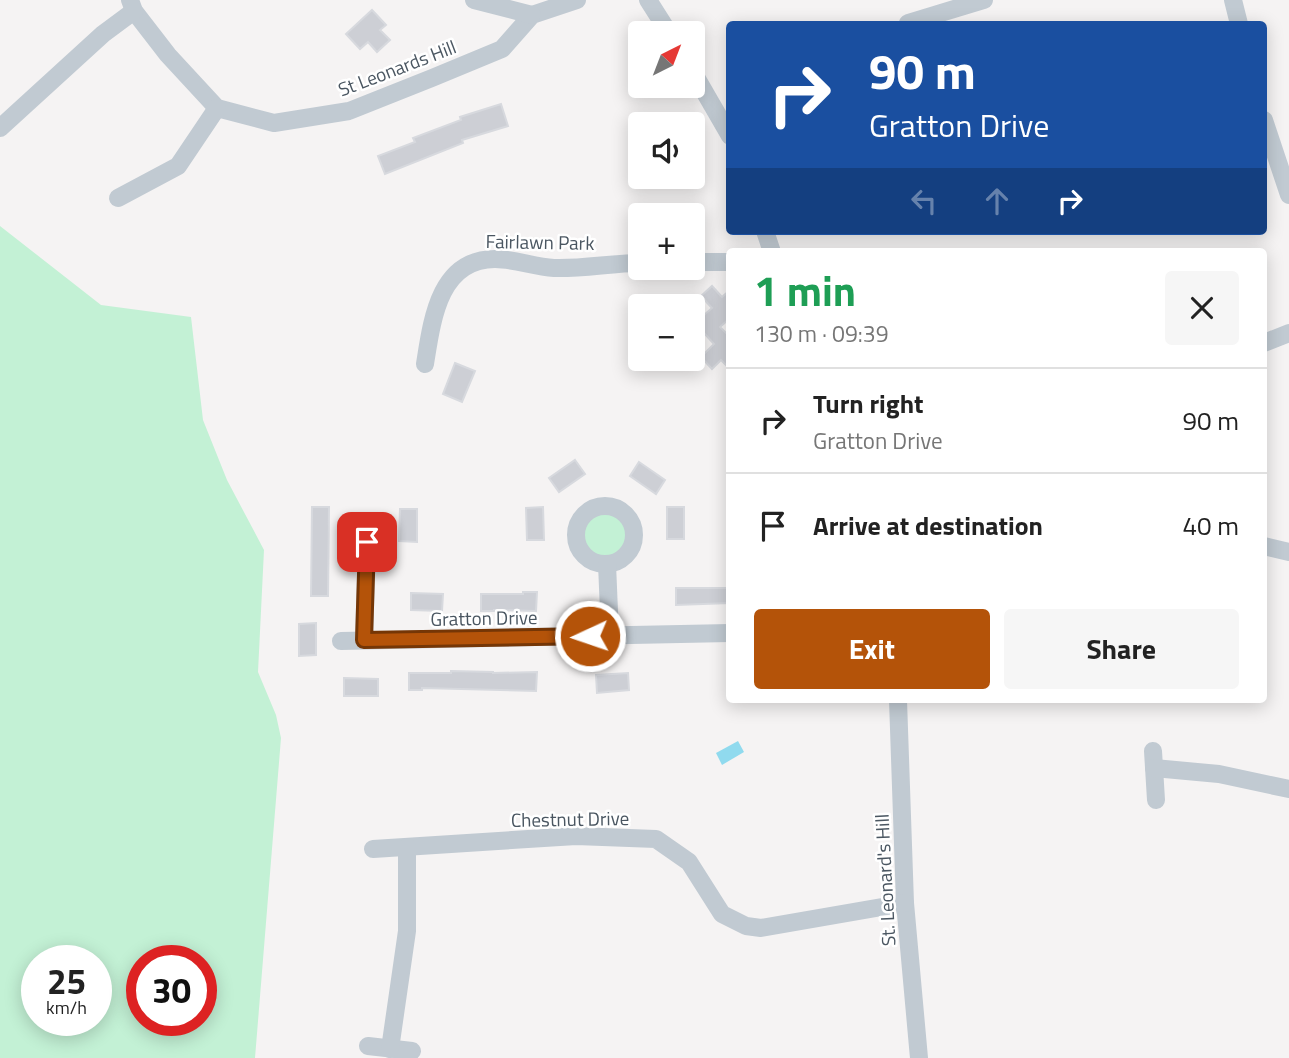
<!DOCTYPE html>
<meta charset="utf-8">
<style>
:root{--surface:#fff;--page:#f6f6f6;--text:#222;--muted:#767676;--line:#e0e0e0;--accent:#b45309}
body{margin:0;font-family:"Titillium Web",sans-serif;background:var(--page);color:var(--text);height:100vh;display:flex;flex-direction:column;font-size:26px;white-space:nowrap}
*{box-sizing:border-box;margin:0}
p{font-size:23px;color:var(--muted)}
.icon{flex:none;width:38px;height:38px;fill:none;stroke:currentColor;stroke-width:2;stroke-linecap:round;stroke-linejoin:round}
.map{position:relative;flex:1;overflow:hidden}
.drawer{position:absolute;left:726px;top:248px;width:541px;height:455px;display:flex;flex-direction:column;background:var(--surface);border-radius:7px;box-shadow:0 4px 18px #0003}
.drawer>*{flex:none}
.hud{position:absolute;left:726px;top:21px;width:541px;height:214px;border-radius:7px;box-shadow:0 4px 18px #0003;background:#1a4fa0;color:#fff;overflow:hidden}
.needle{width:46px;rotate:42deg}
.buttons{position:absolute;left:628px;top:21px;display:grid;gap:14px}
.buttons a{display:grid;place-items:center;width:77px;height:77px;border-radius:7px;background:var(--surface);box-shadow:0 4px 18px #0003;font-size:35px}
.speed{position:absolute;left:21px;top:945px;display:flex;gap:14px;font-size:35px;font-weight:700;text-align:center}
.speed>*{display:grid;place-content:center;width:91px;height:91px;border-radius:50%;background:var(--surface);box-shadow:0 4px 18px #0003;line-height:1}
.speed small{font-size:18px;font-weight:400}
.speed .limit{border:10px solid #d22;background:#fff;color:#111}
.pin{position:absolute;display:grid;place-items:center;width:60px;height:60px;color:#fff;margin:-30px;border-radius:14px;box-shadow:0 4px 10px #0006}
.me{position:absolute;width:77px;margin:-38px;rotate:267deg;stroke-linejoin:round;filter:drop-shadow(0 0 5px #0008)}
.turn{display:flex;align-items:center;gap:24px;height:147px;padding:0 28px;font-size:32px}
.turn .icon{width:91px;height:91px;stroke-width:2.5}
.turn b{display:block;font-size:49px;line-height:60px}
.lanes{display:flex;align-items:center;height:66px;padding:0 28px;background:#0003;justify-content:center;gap:35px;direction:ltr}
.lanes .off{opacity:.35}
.round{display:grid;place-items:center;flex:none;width:74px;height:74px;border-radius:7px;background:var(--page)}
.overview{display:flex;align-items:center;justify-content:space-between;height:119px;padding:0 28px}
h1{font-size:42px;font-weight:700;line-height:52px;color:#1e9e55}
.primary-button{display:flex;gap:14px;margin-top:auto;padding:14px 28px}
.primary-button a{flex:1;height:80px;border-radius:7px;background:var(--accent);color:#fff;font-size:28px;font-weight:700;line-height:80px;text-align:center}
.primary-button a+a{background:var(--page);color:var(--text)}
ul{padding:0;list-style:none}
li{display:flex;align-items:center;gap:21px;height:105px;padding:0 28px;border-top:2px solid var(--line)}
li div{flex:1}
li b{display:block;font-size:26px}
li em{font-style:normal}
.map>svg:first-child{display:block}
</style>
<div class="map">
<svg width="1289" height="1058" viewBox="0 0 1289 1058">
<rect width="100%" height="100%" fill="#f5f3f3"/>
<!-- green -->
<g fill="#c3f1d5" fill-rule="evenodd">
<path d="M0 226 101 305 191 317 203 420 227 480 264 550 258 672 276 715 281 738 255 1058H0ZM37 961H96V1020H37ZM142 961H201V1020H142Z"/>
<circle cx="605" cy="535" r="23"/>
</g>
<!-- water -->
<polygon fill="#90daee" points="738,741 744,752 722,765 716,753"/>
<!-- building -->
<g fill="#cdcfd5" stroke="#d7d9de" stroke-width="2">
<polygon points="372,10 386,25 380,30 390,40 377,52 368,42 360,49 346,34"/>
<polygon points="501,104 508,126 462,140 463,143 385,174 378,156 415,142 413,138 461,120 460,117"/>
<polygon points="712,286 722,297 730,290 730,318 720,327 730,337 730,369 721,360 712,369 701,357 714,344 695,323 712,308 701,296"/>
<polygon points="455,363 475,371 462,402 443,394"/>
<polygon points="575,460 585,474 559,492 549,478"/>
<polygon points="639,462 665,480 656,494 630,476"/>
<polygon points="312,507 329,507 328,596 311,596"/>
<polygon points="543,507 544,540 527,540 526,508"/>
<rect x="667" y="507" width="17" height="32"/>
<polygon points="400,509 417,509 417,542 399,541"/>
<polygon points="676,588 730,588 730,603 676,605"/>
<polygon points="523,592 537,592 536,611 494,610 494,611 481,611 481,594 523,594"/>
<polygon points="411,593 443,594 442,611 411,610"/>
<polygon points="316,623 316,655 299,656 299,624"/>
<polygon points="451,671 493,672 493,673 537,672 536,691 422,688 422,690 409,690 409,673 451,673"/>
<polygon points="628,673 629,690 597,693 596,675"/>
<polygon points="344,678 378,679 378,696 344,696"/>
</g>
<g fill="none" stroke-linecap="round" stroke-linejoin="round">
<!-- minor -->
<g stroke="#c1cad2" stroke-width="18">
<polyline points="130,0 134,11 168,55 217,108 274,123 349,111 432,78 502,49 532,15 577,0"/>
<polyline points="474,0 532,15"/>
<polyline points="648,0 669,33"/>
<polyline points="1233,0 1239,24"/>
<polyline points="908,23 984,0"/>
<polyline points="693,72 730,136"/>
<polyline points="1264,120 1289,195"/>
<polyline points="0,128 103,34 134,11"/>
<polyline points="118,198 178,166 217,108"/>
<polyline points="765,231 772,252"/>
<polyline points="693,262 730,262"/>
<polyline points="1264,343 1289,333"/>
<path d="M425 364C432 320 439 259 495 259 515 259 534 267 554 268 583 269 612 263 640 263"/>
<circle cx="605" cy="535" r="29"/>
<polyline points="1264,546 1289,552"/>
<polyline points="607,564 610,635"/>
<polyline points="364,640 367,542"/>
<polyline points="341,641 730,633"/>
<polyline points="898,700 905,903 919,1058"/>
<polyline points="1153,751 1156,800"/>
<polyline points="1154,768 1219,774 1289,789"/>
<polyline points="373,849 576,836 656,839 689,862 722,914 746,926 761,928 905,903"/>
<polyline points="368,1046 412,1051"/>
<polyline points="390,1049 407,931 407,847"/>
</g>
</g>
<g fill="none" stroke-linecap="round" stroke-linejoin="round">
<!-- route casing -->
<g stroke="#753606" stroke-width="18">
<polyline id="route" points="367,542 364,640 590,636"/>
</g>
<!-- route -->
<use href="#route" stroke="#b45309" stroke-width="12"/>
</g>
<g text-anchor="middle" stroke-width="5" stroke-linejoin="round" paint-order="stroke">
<!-- street labels -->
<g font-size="19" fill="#4a5661" stroke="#fff">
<text transform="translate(397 68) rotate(-21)" y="7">St Leonards Hill</text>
<text transform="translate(540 242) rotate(1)" y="7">Fairlawn Park</text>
<text transform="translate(484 618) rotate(-1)" y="7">Gratton Drive</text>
<text transform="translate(570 819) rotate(-1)" y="7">Chestnut Drive</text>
<text transform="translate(885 880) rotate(-93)" y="7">St. Leonard's Hill</text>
</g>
</g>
</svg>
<div class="buttons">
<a><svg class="needle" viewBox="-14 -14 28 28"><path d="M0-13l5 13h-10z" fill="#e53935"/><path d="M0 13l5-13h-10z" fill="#767676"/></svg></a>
<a><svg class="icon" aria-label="sound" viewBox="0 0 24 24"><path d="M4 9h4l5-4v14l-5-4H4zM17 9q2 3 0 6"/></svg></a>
<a>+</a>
<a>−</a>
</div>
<div class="speed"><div>25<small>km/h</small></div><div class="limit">30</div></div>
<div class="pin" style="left:367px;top:542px;background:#d93025"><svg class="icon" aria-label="arrive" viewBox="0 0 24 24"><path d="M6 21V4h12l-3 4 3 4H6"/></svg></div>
<svg class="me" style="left:590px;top:636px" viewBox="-20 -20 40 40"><circle r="17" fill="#b45309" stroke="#fff" stroke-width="3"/><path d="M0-11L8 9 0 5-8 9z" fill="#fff"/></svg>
<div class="hud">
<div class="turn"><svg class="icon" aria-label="right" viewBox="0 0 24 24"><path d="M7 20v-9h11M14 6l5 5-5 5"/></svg><div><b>90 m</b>Gratton Drive</div></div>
<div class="lanes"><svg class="icon off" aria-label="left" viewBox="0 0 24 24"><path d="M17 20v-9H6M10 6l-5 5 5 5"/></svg><svg class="icon off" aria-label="ahead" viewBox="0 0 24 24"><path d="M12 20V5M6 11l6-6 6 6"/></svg><svg class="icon" aria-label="right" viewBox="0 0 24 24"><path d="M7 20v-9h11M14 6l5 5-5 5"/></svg></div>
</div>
<section class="drawer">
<div class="overview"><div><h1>1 min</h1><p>130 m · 09:39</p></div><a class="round"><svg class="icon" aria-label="close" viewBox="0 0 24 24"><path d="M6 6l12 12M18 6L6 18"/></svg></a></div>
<ul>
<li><svg class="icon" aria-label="right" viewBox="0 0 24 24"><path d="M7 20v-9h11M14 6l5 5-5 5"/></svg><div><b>Turn right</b><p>Gratton Drive</p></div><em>90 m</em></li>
<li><svg class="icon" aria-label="arrive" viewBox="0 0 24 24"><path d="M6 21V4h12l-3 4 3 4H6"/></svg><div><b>Arrive at destination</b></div><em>40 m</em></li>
</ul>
<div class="primary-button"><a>Exit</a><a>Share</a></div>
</section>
</div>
